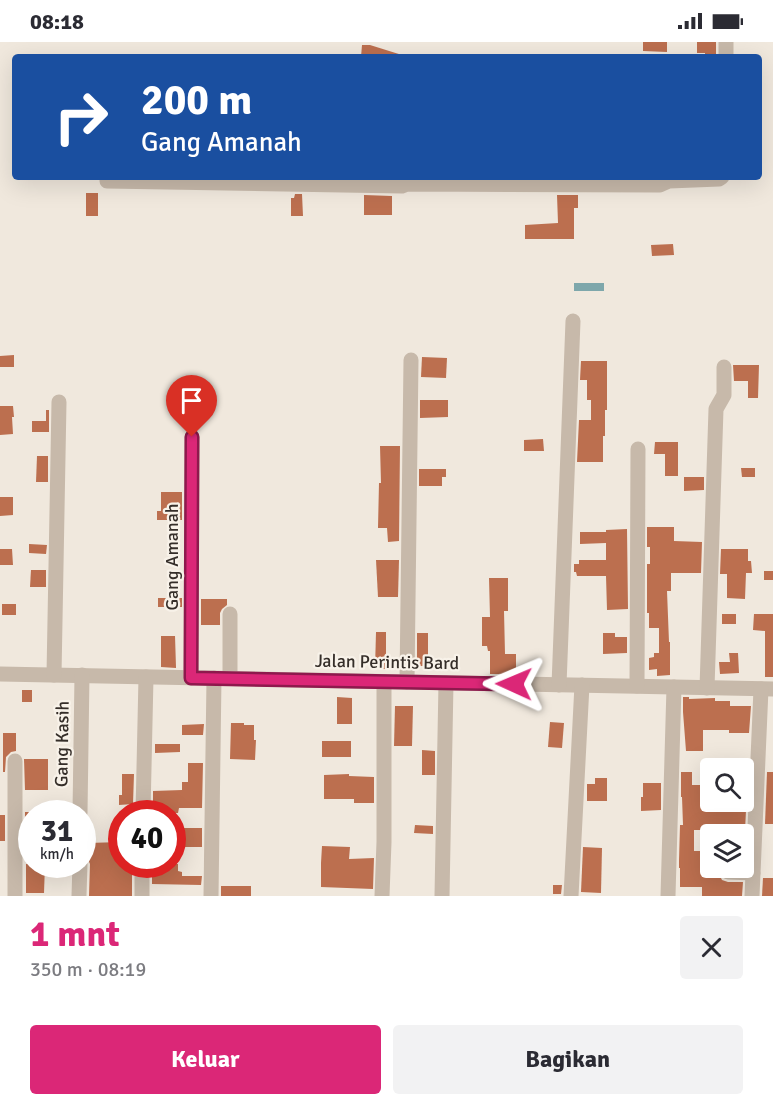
<!DOCTYPE html>
<html lang="id">
<meta charset="utf-8">
<style>
:root{--surface:#fff;--page:#f2f2f3;--text:#2b2b33;--muted:#7c7c81;--accent:#db2777}
body{margin:0;font-family:Signika,sans-serif;background:var(--page);color:var(--text);height:100vh;display:flex;flex-direction:column;font-size:22px;white-space:nowrap}
*{box-sizing:border-box;margin:0}
p{font-size:20px;color:var(--muted)}
.icon{flex:none;width:33px;height:33px;fill:none;stroke:currentColor;stroke-width:2;stroke-linecap:round;stroke-linejoin:round}
.map{position:relative;height:854px;overflow:hidden}
.drawer{display:flex;flex-direction:column;background:var(--surface);flex:1}
.drawer>*{flex:none}
.top-card{position:absolute;left:12px;top:12px;width:750px;height:126px;border-radius:6px;box-shadow:0 6px 24px #0002;background:#1a4fa0;color:#fff;overflow:hidden}
.controls{position:absolute;left:700px;top:716px;display:grid;gap:12px}
.controls a{display:grid;place-items:center;width:54px;height:54px;border-radius:6px;background:var(--surface);box-shadow:0 6px 24px #0002;font-size:30px}
.speed{position:absolute;left:18px;top:758px;display:flex;gap:12px;font-size:30px;font-weight:700;text-align:center}
.speed>*{display:grid;place-content:center;width:78px;height:78px;border-radius:50%;background:var(--surface);box-shadow:0 6px 24px #0002;line-height:1}
.speed small{font-size:15px;font-weight:400}
.speed .limit{border:9px solid #d22;background:#fff;color:#111}
.pin{position:absolute;display:grid;place-items:center;width:51px;height:51px;color:#fff;margin:-62px -26px;border-radius:50% 50% 50% 0;rotate:-45deg;box-shadow:0 0 6px #0007}
.pin .icon{rotate:45deg}
.me{position:absolute;width:66px;margin:-33px;rotate:271deg;stroke-linejoin:round;filter:drop-shadow(0 0 4px #0008)}
.turn{display:flex;align-items:center;gap:21px;height:126px;padding:0 30px;font-size:27px}
.turn .icon{width:78px;height:78px;stroke-width:2.5}
.turn b{display:block;font-size:42px;line-height:51px}
.round{display:grid;place-items:center;flex:none;width:63px;height:63px;border-radius:6px;background:var(--page)}
.headline{display:flex;align-items:center;justify-content:space-between;height:102px;padding:0 30px}
h1{font-size:36px;font-weight:700;line-height:45px;color:var(--accent)}
.action{display:flex;gap:12px;margin-top:auto;padding:12px 30px}
.action a{flex:1;height:69px;border-radius:6px;background:var(--accent);color:#fff;font-size:24px;font-weight:700;line-height:69px;text-align:center}
.action a+a{background:var(--page);color:var(--text)}
.status{display:flex;justify-content:space-between;align-items:center;height:42px;padding:0 30px;background:var(--surface);direction:ltr}
.status svg{height:16px;fill:currentColor}
.map>svg:first-child{display:block}
</style>
<div class="status"><b>08:18</b><svg viewBox="0 0 49 12"><path d="M0 12V9h3v3zM5 12V6h3v6zM10 12V3h3v9zM15 12V0h3v12zM26 1h20v11H26zM47 4h2v5h-2z"/></svg></div>
<div class="map">
<svg width="773" height="854" viewBox="0 0 773 854">
<rect width="100%" height="100%" fill="#f0e8dd"/>
<!-- water -->
<rect fill="#7ea7ab" x="574" y="241" width="30" height="8"/>
<!-- building -->
<g fill="#bc6f4f">
<polygon points="643,0 667,0 667,10 643,9"/>
<polygon points="697,0 716,0 716,15 705,15 705,11 697,11"/>
<polygon points="362,3 370,3 402,13 402,15 361,15"/>
<rect x="86" y="151" width="12" height="23"/>
<polygon points="295,152 302,152 303,174 291,174 291,156 294,156"/>
<polygon points="364,153 392,154 392,173 364,173"/>
<polygon points="557,153 578,153 578,166 574,166 574,197 525,197 525,183 558,181"/>
<polygon points="673,202 674,213 652,214 651,203"/>
<polygon points="14,313 14,325 0,325 0,314"/>
<polygon points="422,315 447,316 446,336 421,335"/>
<polygon points="581,319 607,319 607,368 605,368 605,394 603,394 603,420 577,420 579,378 591,378 591,358 587,358 587,338 580,338"/>
<polygon points="733,323 759,323 758,356 748,356 748,339 734,339"/>
<polygon points="420,358 448,358 448,375 420,376"/>
<polygon points="0,364 13,364 14,375 12,375 13,392 0,393"/>
<polygon points="46,368 49,368 49,390 32,390 32,379 46,379"/>
<polygon points="543,397 544,409 524,409 524,398"/>
<polygon points="655,400 678,400 678,434 665,434 665,412 654,412"/>
<polygon points="380,404 400,404 399,499 388,500 387,486 378,486 379,441 381,441"/>
<polygon points="37,414 48,414 48,440 36,440"/>
<polygon points="741,426 755,426 755,435 742,435"/>
<polygon points="419,427 446,427 446,435 442,435 442,444 419,444"/>
<polygon points="684,435 704,435 704,448 684,449"/>
<polygon points="161,450 182,450 182,478 157,478 157,469 161,469"/>
<polygon points="0,455 13,455 13,473 0,474"/>
<polygon points="647,485 674,485 674,499 702,500 701,531 671,531 671,549 667,549 669,600 670,600 670,633 657,634 657,627 649,628 649,616 654,615 654,611 659,611 659,586 649,586 649,571 647,571 647,522 650,522 650,505 647,505"/>
<polygon points="627,487 628,567 607,568 606,534 577,534 576,530 574,530 574,522 579,522 579,518 606,518 606,501 580,502 580,490 606,490 606,488"/>
<polygon points="29,502 47,503 46,512 29,511"/>
<polygon points="0,507 12,507 13,523 0,523"/>
<polygon points="721,507 748,507 748,519 751,519 752,531 746,531 745,557 727,556 727,532 720,532"/>
<polygon points="376,518 399,518 398,555 378,555"/>
<polygon points="31,528 46,528 46,545 30,545"/>
<rect x="764" y="529" width="9" height="9"/>
<polygon points="489,536 508,536 508,569 504,569 505,612 516,612 516,632 490,632 490,609 488,609 487,604 482,604 482,575 490,575"/>
<rect x="158" y="556" width="24" height="9"/>
<polygon points="201,557 227,557 227,563 222,567 220,571 220,583 201,583"/>
<rect x="2" y="562" width="14" height="11"/>
<rect x="722" y="572" width="14" height="10"/>
<polygon points="754,572 773,572 773,635 765,635 765,589 753,588"/>
<polygon points="376,590 386,590 386,627 375,627"/>
<rect x="417" y="591" width="11" height="33"/>
<polygon points="603,591 615,591 615,595 627,595 627,611 603,612"/>
<polygon points="161,594 175,594 176,626 161,625"/>
<polygon points="729,611 738,611 739,631 720,632 719,620 730,620"/>
<rect x="22" y="648" width="10" height="12"/>
<polygon points="337,655 352,656 352,682 337,682"/>
<polygon points="683,655 689,655 689,657 715,656 715,659 730,659 730,664 751,664 749,691 729,691 729,688 703,688 703,709 686,709 683,670"/>
<polygon points="395,664 413,664 412,704 394,704"/>
<polygon points="550,680 564,681 562,706 548,705"/>
<polygon points="231,681 244,681 244,683 254,683 254,698 256,698 255,718 230,717"/>
<polygon points="204,682 203,693 182,693 182,683"/>
<polygon points="3,691 16,691 16,709 11,710 6,715 5,730 3,730"/>
<rect x="322" y="699" width="29" height="16"/>
<polygon points="155,702 180,702 180,710 155,711"/>
<polygon points="422,708 435,709 435,733 422,733"/>
<polygon points="24,717 48,717 48,748 25,748"/>
<polygon points="188,721 203,721 202,766 179,766 178,771 167,771 167,767 155,768 155,762 153,762 153,749 182,748 182,740 188,740"/>
<polygon points="744,726 748,726 745,789 743,789 743,792 728,792 728,789 723,788 694,788 694,809 701,809 701,825 720,825 718,830 722,838 728,840 743,840 742,854 702,854 702,845 680,845 680,826 679,826 679,819 680,783 683,783 682,755 681,755 681,730 692,730 692,743 711,743 711,759 744,759"/>
<polygon points="767,730 773,730 773,782 765,782"/>
<polygon points="122,732 134,732 133,762 119,763 119,753 122,753"/>
<polygon points="349,732 349,734 374,735 374,761 354,761 354,757 324,757 324,733"/>
<polygon points="595,736 607,736 607,759 587,759 587,742 595,742"/>
<polygon points="643,741 661,741 661,768 641,769 641,755 643,755"/>
<polygon points="25,770 32,770 32,809 25,810"/>
<rect x="0" y="773" width="5" height="26"/>
<polygon points="415,783 433,784 433,792 414,791"/>
<polygon points="172,784 181,784 181,786 202,786 202,805 181,805 181,812 172,812"/>
<polygon points="122,800 122,822 132,822 132,854 89,854 90,822 87,815 87,801"/>
<polygon points="322,804 350,805 349,817 374,816 373,847 321,845 321,821"/>
<polygon points="583,805 602,806 601,851 581,850"/>
<polygon points="26,822 45,822 44,851 26,851"/>
<polygon points="152,822 178,822 178,829 182,830 182,834 202,834 201,843 152,842"/>
<polygon points="763,836 773,836 773,854 762,854"/>
<polygon points="553,843 562,843 561,852 553,852"/>
<rect x="221" y="844" width="30" height="10"/>
</g>
<g fill="none" stroke-linecap="round" stroke-linejoin="round">
<!-- minor -->
<g stroke="#c7b9aa" stroke-width="15">
<polyline points="726,0 726,15"/>
<polyline points="107,139 402,144 407,142 660,143 669,139 719,137 722,135"/>
<polyline points="230,572 230,636"/>
<polyline points="0,632 773,647"/>
<polyline points="54,633 59,360"/>
<polyline points="191,636 192,395"/>
<polyline points="407,640 411,318"/>
<polyline points="559,643 573,279"/>
<polyline points="637,644 638,407"/>
<polyline points="707,646 716,367 724,353 724,325"/>
<polyline points="15,719 15,854"/>
<polyline points="80,771 82,633"/>
<polyline points="143,771 146,635"/>
<polyline points="728,830 753,831"/>
<polyline points="79,854 80,822"/>
<polyline points="142,854 142,822"/>
<polyline points="211,854 214,636"/>
<polyline points="382,854 384,800 384,640"/>
<polyline points="442,854 446,641"/>
<polyline points="571,854 582,643"/>
<polyline points="668,854 674,645"/>
<polyline points="752,854 761,647"/>
</g>
</g>
<g fill="none" stroke-linecap="round" stroke-linejoin="round">
<!-- route casing -->
<g stroke="#8e194d" stroke-width="15">
<polyline id="route" points="192,395 191,636 514,642"/>
</g>
<!-- route -->
<use href="#route" stroke="#db2777" stroke-width="10"/>
</g>
<g text-anchor="middle" stroke-width="4.5" stroke-linejoin="round" paint-order="stroke">
<!-- street labels -->
<g font-size="18" fill="#352e29" stroke="#f8f2e9">
<text transform="translate(172 515) rotate(-90)" y="6">Gang Amanah</text>
<text transform="translate(387 620) rotate(1)" y="6">Jalan Perintis Bard</text>
<text transform="translate(62 702) rotate(-89)" y="6">Gang Kasih</text>
</g>
</g>
</svg>
<div class="controls">
<a><svg class="icon" aria-label="search" viewBox="0 0 24 24"><circle cx="10" cy="10" r="6"/><path d="M15 15l6 6"/></svg></a>
<a><svg class="icon" aria-label="layers" viewBox="0 0 24 24"><path d="M12 4l9 5-9 5-9-5zM3 14l9 5 9-5"/></svg></a>
</div>
<div class="speed"><div>31<small>km/h</small></div><div class="limit">40</div></div>
<div class="pin" style="left:192px;top:395px;background:#d93025"><svg class="icon" aria-label="arrive" viewBox="0 0 24 24"><path d="M6 21V4h12l-3 4 3 4H6"/></svg></div>
<svg class="me" style="left:514px;top:642px" viewBox="-20 -20 40 40"><path d="M0-17L14 15 0 8-14 15z" fill="#db2777" stroke="#fff" stroke-width="4"/></svg>
<div class="top-card">
<div class="turn"><svg class="icon" aria-label="right" viewBox="0 0 24 24"><path d="M7 20v-9h11M14 6l5 5-5 5"/></svg><div><b>200 m</b>Gang Amanah</div></div>
</div>
</div>
<section class="drawer">
<div class="headline"><div><h1>1 mnt</h1><p>350 m · 08:19</p></div><a class="round"><svg class="icon" aria-label="close" viewBox="0 0 24 24"><path d="M6 6l12 12M18 6L6 18"/></svg></a></div>
<div class="action"><a>Keluar</a><a>Bagikan</a></div>
</section>
